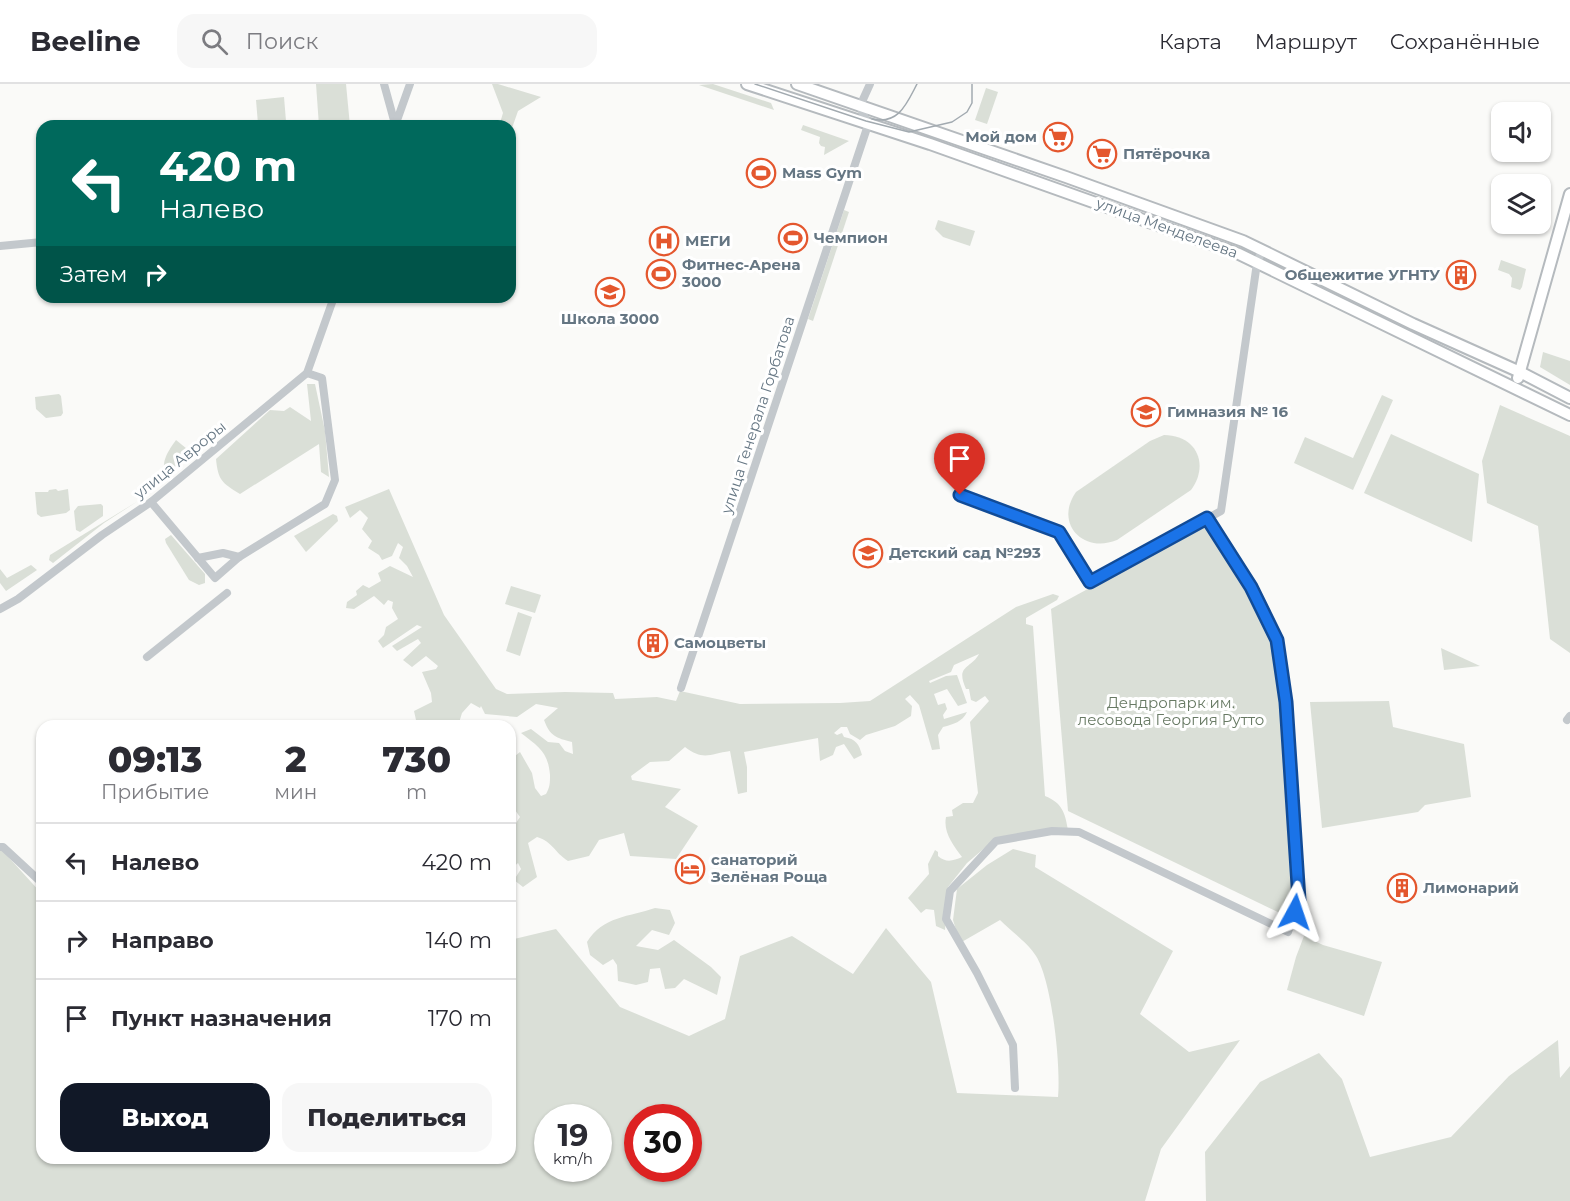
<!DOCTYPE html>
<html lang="ru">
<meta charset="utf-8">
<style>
:root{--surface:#fff;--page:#f7f7f7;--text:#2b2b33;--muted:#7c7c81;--line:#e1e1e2;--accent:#111827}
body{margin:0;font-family:Montserrat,sans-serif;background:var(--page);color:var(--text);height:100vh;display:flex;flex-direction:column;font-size:22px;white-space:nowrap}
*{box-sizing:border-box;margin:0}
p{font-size:20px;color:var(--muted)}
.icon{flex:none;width:33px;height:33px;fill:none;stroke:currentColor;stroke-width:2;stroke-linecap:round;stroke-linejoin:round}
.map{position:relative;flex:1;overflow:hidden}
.panel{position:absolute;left:36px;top:636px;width:480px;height:444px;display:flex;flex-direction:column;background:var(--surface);border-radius:18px;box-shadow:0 2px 4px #0004}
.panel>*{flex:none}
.hud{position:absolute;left:36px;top:36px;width:480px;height:183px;border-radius:18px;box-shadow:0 2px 4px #0004;background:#00695c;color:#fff;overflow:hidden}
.fabs{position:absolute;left:1491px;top:18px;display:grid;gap:12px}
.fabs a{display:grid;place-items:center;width:60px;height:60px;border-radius:12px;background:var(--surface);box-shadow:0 2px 4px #0004;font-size:30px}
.speed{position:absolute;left:534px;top:1020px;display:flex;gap:12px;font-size:30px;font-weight:700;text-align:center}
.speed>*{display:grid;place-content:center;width:78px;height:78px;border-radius:50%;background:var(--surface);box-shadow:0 2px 4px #0004;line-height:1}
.speed small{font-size:15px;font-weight:400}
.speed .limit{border:9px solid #d22;background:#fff;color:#111}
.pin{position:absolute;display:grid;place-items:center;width:51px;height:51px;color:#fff;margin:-62px -26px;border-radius:50% 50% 50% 0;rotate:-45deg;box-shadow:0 0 6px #0007}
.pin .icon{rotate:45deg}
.me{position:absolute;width:66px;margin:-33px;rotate:5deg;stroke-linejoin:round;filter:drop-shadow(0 0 4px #0008)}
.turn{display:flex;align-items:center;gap:21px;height:126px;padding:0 24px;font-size:27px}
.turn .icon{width:78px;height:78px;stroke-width:2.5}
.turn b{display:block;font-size:42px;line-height:51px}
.then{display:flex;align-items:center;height:57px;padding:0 24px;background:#0003;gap:12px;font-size:22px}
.eta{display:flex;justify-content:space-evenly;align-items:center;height:102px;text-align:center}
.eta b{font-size:36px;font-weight:800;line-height:42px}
.action{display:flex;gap:12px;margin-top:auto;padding:12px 24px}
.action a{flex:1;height:69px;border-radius:18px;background:var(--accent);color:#fff;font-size:24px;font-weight:800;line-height:69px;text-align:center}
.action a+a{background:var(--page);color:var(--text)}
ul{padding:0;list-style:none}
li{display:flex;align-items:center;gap:18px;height:78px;padding:0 24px;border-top:2px solid var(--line)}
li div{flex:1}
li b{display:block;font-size:22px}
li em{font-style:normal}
header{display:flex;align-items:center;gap:36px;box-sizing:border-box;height:84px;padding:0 30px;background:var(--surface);border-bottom:2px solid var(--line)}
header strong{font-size:28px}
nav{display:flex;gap:33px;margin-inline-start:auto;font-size:21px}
.search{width:420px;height:54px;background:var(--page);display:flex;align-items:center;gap:15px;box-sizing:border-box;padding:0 21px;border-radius:18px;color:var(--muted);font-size:22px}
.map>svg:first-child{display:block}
</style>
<header>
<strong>Beeline</strong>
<div class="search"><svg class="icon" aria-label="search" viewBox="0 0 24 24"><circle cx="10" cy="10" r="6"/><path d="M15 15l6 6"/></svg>Поиск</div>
<nav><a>Карта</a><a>Маршрут</a><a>Сохранённые</a></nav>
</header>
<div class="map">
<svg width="1570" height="1117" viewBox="0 0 1570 1117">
<rect width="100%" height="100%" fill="#fafaf8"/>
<!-- green -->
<g fill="#dadfd7" fill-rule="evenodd">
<polygon points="316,0 346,0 350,42 319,42"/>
<polygon points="492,0 498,0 541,13 518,27 511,47 510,42 499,42 503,29"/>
<polygon points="713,0 771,19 774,26 699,1"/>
<polygon points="986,4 998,8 987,40 975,36"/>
<polygon points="284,13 286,37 258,40 256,16"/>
<polygon points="803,41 849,57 824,71 825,63 821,62 819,59 820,53 801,46"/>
<polygon points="844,126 849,128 813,237 808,235"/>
<polygon points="938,136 975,147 970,162 943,153 935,145"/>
<polygon points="1501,176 1526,185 1522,203 1520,206 1511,203 1512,194 1509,190 1498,186"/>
<polygon points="1543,268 1570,277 1570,301 1540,283"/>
<path d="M307 300H315L325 347 329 393 321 388 319 360 240 410C222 399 218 396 216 375L270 326 284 327 290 323 311 337Z"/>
<polygon points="59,310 61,312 63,329 61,332 46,334 36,325 35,313"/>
<polygon points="1382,311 1393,316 1353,406 1294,379 1305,353 1353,374"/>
<polygon points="1500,321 1570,352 1570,569 1550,555 1538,442 1487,419 1482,377"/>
<polygon points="1391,350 1479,390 1472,458 1364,409"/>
<path d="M1164 351C1196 351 1210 380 1191 406L1117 456C1083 470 1054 439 1076 408L1150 357Z"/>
<path d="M176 356 192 369 166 390C160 378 169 366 176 356Z"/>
<polygon points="56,405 58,407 68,405 70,426 66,429 41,433 37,430 35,408 48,408 49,406"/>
<path d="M389 405 444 531 496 605 507 610 565 608 613 609 615 615 657 613 676 617 680 607 740 620 840 619 870 617 1016 523 1053 510 1059 512 1057 516 1026 534V540L1033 542 1045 712C1062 719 1065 728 1068 746L994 756 967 779 948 803 945 846 936 842 934 826 926 825 921 829 908 814 929 790 928 780 935 766 938 768V772C946 779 953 777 962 773 953 761 943 748 946 733L953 732 952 726 963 719H973L978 709 970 638 989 617 985 612 976 618 971 616 969 605H966C955 581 971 585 979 570L954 581 951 588 929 597 930 599 946 592 957 591 967 619 958 622 947 605 934 610 938 621 945 619 947 625 943 631 944 635 967 628C962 638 954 640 943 643L938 651 940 665 932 666 919 621 910 611 905 615 912 622 911 632 895 642 866 651 860 656 850 650 847 643H841L834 649 837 651 842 649 844 653C856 655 859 660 862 671L854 675 844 660 836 663 833 671 820 677 818 654 744 668 747 683V708L738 710 730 667C710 670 703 677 685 663L669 677 650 678 631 692 632 696 681 705 665 723 698 742 676 775 630 772 624 749 599 756 589 772 568 777C554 768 553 758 537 753L528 759 537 793 523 803 514 796 521 785 518 779 510 786V748L520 733 510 719V669L515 672 520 668 532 689 535 704 541 712 546 710C550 703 550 699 550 691 548 668 539 663 521 649L531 645 548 658 559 659 565 667 573 670 572 658C556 654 550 652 544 636L558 624 536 620 517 633 485 630 481 622 480 624 471 619 462 629 458 642H428L424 637 420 639 416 636 414 627 432 618 431 609 422 588 436 585 438 582 426 572 412 583 403 576 421 559 418 555 397 567 392 562 422 543 417 541 383 564 378 557 384 551 386 543 398 535 392 524 393 518 388 516 384 521 374 512 354 525 346 524 347 518 357 511 356 507 363 501 369 504 381 497 378 489 390 482 413 493 407 482 399 474 403 463 398 459 392 472 382 476 379 471 368 464 372 457 362 445 368 434 360 426 350 434 345 423Z"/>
<polygon points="138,417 104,439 53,479 49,476 50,471"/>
<polygon points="101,420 103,422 103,432 80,448 76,446 74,427 78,422"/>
<polygon points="333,430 337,432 338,437 306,468 294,452"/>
<polygon points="1207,440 1248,504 1275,558 1283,618 1296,822 1286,832 1068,727 1051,525"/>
<polygon points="171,451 205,490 205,499 199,501 189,496 166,459 165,455"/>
<polygon points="31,481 37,486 6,507 0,499 0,485 7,494"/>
<polygon points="511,502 541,511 535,529 505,520"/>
<polygon points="518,528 532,533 520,572 506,567"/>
<polygon points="1441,564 1480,582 1444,586"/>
<polygon points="1389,617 1393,643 1464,660 1471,713 1425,721 1418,728 1322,744 1310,618"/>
<path d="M1013 765 1036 771 1035 783 1173 867 1140 930 1189 968 1240 956 1161 1065 1145 1117H0V767L2 766 42 810V1074H139L142 1077 147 1074H510V856L556 845 620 923 689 952 725 935 740 872 792 852 853 890 886 844 931 898 957 1009 1058 1013C1061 982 1052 897 1036 872 1029 860 1010 846 1000 836L960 859 953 836 957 805 987 781ZM548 1034H598V1084H548ZM638 1034H688V1084H638Z"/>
<path d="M655 824 670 826 675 839 669 851 652 846 636 862 658 866 674 856 711 883 721 893 717 911 684 895 675 904 665 905 660 884 650 885 648 898 636 901 618 897 617 881 613 875 603 881 590 871 587 858C603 832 629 833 655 824Z"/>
<polygon points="1304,852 1323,861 1382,878 1364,932 1287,906 1296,873"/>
<polygon points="1558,956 1560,994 1570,982 1570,1117 1206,1117 1205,1068 1260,998 1319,969 1342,995 1370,1073 1451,1053 1509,992"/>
</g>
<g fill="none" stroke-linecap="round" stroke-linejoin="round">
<!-- major casing -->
<g stroke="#b5babe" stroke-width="14">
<g id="major">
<polyline points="747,0 930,60 1239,170 1570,331"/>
<polyline points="797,0 1066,93 1243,157 1413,240 1520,288 1570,314"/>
<polyline points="1518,294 1570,110"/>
</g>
</g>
<!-- minor -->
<g stroke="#c3c8cc" stroke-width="8">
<polyline points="384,0 395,40"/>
<polyline points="395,42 410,0"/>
<polyline points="0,162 42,158"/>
<polyline points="960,411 1059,448 1090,499 1221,427 1257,179 1262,166"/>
<polyline points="151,418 215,494 239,473 325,420 335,396 322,294 307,289"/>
<polyline points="198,474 223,469 239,473"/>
<polyline points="0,525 18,515 102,451 151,418 307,289 334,213"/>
<polyline points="147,573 227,509"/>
<polyline points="681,604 868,41 860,22 870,0"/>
<polyline points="1567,636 1570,632"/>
<polyline points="0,763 3,763 42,799"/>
<polyline points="1015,1004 1013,961 977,889 946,835 950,807 996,757 1052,747 1079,748 1288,848 1299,816 1286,618 1277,556 1251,503 1207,434"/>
</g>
<!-- major -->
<use href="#major" stroke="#fff" stroke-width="10"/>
<!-- tram -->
<g stroke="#a2aab0" stroke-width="1.5">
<polyline points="755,0 866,37 909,48 952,38 967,28 972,19 972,0"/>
<path d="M872 35C899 41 907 19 917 0"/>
</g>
</g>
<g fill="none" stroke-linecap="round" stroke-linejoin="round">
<!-- route casing -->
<g stroke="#114b97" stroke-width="15">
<polyline id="route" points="960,411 1059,448 1090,498 1207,434 1251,503 1277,556 1286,618 1299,816 1295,828"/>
</g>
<!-- route -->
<use href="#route" stroke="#1a73e8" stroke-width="10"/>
</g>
<!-- icons -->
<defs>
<g id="supermarket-ring" transform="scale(1.5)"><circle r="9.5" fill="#fff" stroke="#e4572e" stroke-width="1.5"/><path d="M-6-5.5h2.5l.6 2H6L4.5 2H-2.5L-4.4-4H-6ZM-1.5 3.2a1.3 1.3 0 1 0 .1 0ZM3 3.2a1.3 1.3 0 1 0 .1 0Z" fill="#e4572e"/></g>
<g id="stadium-ring" transform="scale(1.5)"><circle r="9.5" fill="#fff" stroke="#e4572e" stroke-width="1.5"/><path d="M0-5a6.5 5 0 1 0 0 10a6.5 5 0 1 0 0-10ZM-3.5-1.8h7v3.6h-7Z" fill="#e4572e"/></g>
<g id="hospital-ring" transform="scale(1.5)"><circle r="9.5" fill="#fff" stroke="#e4572e" stroke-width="1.5"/><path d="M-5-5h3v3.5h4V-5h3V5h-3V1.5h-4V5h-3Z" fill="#e4572e"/></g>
<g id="building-ring" transform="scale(1.5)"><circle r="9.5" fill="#fff" stroke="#e4572e" stroke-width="1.5"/><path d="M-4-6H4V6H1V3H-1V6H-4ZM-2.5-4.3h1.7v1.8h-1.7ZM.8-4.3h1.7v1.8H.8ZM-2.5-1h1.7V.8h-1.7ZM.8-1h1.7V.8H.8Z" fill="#e4572e"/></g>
<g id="school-ring" transform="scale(1.5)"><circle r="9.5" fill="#fff" stroke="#e4572e" stroke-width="1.5"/><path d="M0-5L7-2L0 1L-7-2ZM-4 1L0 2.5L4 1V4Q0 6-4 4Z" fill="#e4572e"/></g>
<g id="hotel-ring" transform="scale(1.5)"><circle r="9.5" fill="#fff" stroke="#e4572e" stroke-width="1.5"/><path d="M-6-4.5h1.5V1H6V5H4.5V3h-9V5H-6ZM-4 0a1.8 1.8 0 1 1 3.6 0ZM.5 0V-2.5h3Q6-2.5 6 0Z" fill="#e4572e"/></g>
</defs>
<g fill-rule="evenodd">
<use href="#supermarket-ring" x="1058" y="53"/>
<use href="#supermarket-ring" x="1102" y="70"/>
<use href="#stadium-ring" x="761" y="89"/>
<use href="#stadium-ring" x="793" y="154"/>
<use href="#hospital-ring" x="664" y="157"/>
<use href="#stadium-ring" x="661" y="190"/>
<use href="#building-ring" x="1461" y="191"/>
<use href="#school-ring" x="610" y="208"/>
<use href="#school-ring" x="1146" y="328"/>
<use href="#school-ring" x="868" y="469"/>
<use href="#building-ring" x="653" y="559"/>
<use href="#hotel-ring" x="690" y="785"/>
<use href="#building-ring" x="1402" y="804"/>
</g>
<g text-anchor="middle" stroke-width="6" stroke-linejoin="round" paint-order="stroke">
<!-- poi labels -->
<g font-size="15" font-weight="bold" fill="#657683" stroke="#fff" text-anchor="start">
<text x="1037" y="58" text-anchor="end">Мой дом</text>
<text x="1123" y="75">Пятёрочка</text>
<text x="782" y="94">Mass Gym</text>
<text x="814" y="159">Чемпион</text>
<text x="685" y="162">МЕГИ</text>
<text x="682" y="186">Фитнес-Арена<tspan x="682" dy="17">3000</tspan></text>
<text x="1440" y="196" text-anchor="end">Общежитие УГНТУ</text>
<text x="610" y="240" text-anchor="middle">Школа 3000</text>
<text x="1167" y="333">Гимназия № 16</text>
<text x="889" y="474">Детский сад №293</text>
<text x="674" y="564">Самоцветы</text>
<text x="711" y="781">санаторий<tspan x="711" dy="17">Зелёная Роща</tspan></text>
<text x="1423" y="809">Лимонарий</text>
</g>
<!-- street labels -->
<g font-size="15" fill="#657683" stroke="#fff">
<text transform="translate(1167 144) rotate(20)" y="5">улица Менделеева</text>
<text transform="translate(758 331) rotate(-72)" y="5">улица Генерала Горбатова</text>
<text transform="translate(180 376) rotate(-39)" y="5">улица Авроры</text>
</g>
<!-- park labels -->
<g font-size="15" fill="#687a64" stroke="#fff">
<text x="1171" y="624">Дендропарк им.<tspan x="1171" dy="17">лесовода Георгия Рутто</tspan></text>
</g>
</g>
</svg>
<div class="fabs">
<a><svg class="icon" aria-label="sound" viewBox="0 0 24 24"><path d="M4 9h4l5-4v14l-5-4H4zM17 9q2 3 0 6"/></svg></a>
<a><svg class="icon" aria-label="layers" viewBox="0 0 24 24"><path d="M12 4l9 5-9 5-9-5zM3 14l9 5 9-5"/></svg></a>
</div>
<div class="speed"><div>19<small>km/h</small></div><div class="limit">30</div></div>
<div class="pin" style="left:960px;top:411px;background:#d93025"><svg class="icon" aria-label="arrive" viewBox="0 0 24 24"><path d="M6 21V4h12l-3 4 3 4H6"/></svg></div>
<svg class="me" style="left:1295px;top:828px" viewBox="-20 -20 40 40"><path d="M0-17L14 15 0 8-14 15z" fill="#1a73e8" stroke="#fff" stroke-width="4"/></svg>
<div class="hud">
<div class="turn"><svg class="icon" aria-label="left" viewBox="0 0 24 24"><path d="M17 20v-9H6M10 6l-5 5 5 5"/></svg><div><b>420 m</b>Налево</div></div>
<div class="then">Затем<svg class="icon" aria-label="right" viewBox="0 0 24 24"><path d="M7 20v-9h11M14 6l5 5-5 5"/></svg></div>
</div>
<section class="panel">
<div class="eta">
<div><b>09:13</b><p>Прибытие</p></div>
<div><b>2</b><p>мин</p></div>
<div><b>730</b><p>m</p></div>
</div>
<ul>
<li><svg class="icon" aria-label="left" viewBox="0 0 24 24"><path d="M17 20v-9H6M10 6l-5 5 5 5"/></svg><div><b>Налево</b></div><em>420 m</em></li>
<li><svg class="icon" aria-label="right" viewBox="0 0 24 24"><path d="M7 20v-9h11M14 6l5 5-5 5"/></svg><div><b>Направо</b></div><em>140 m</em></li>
<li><svg class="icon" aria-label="arrive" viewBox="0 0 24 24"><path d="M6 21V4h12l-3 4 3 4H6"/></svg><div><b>Пункт назначения</b></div><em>170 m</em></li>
</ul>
<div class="action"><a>Выход</a><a>Поделиться</a></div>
</section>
</div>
